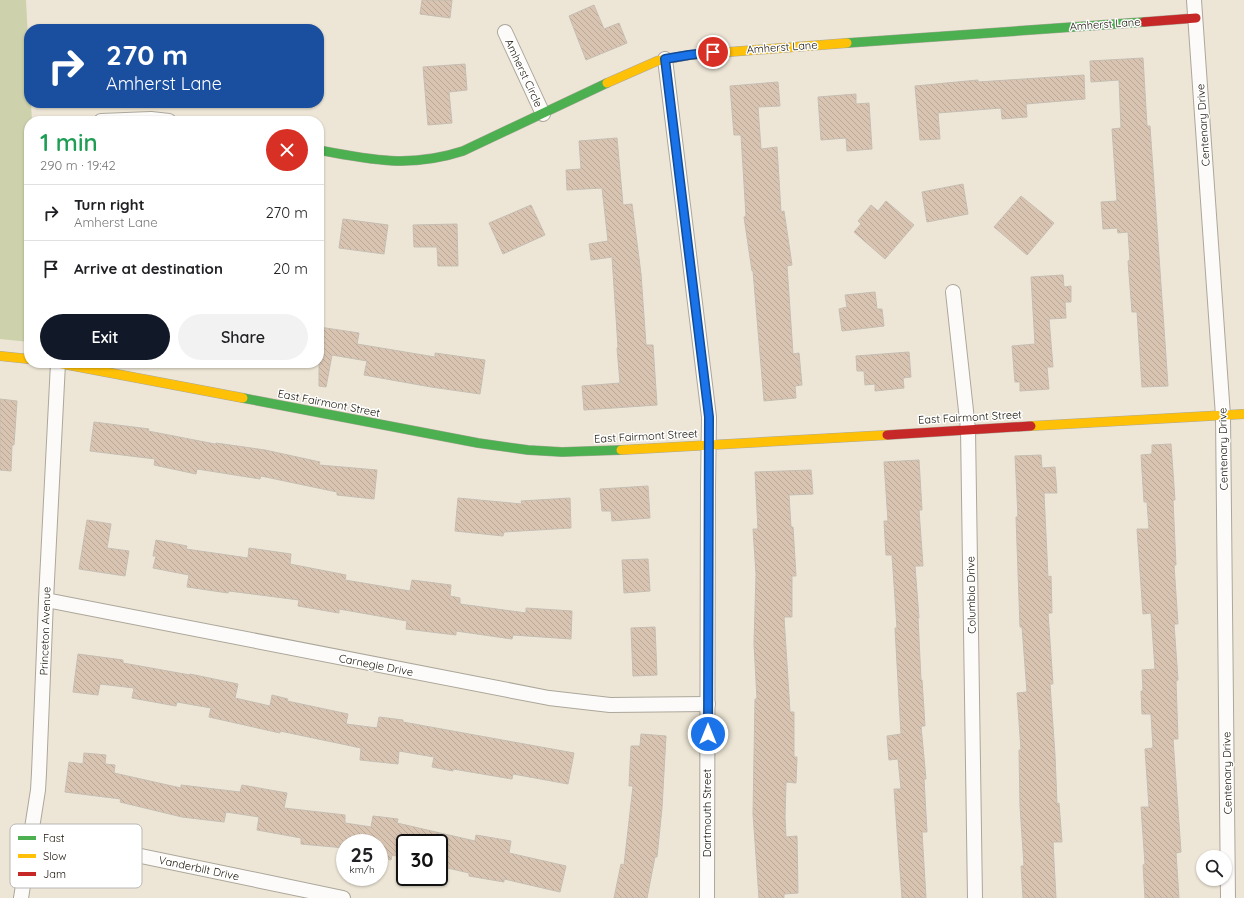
<!DOCTYPE html>
<meta charset="utf-8">
<style>
:root{--surface:#fff;--page:#f2f2f2;--text:#202124;--muted:#757577;--line:#e0e0e0;--accent:#111827}
body{margin:0;font-family:Quicksand,sans-serif;background:var(--page);color:var(--text);height:100vh;display:flex;flex-direction:column;font-size:15px;white-space:nowrap}
*{box-sizing:border-box;margin:0}
p{font-size:13px;color:var(--muted)}
.icon{flex:none;width:22px;height:22px;fill:none;stroke:currentColor;stroke-width:2;stroke-linecap:round;stroke-linejoin:round}
.map{position:relative;flex:1;overflow:hidden}
.side{position:absolute;left:24px;top:116px;width:300px;height:252px;display:flex;flex-direction:column;background:var(--surface);border-radius:16px;box-shadow:0 1px 3px #0004}
.side>*{flex:none}
.guide{position:absolute;left:24px;top:24px;width:300px;height:84px;border-radius:16px;box-shadow:0 1px 3px #0004;background:#1a4fa0;color:#fff;overflow:hidden}
.tools{position:absolute;left:1196px;top:850px;display:grid;gap:8px}
.tools a{display:grid;place-items:center;width:36px;height:36px;border-radius:50%;background:var(--surface);box-shadow:0 1px 3px #0004;font-size:20px}
.speed{position:absolute;left:336px;top:834px;display:flex;gap:8px;font-size:20px;font-weight:700;text-align:center}
.speed>*{display:grid;place-content:center;width:52px;height:52px;border-radius:50%;background:var(--surface);box-shadow:0 1px 3px #0004;line-height:1}
.speed small{font-size:10px;font-weight:400}
.speed .limit{border:2px solid #111;border-radius:6px;background:#fff;color:#111}
.pin{position:absolute;display:grid;place-items:center;width:34px;height:34px;color:#fff;margin:-17px;border:2px solid #fff;border-radius:50%;box-shadow:0 1px 4px #0007}
.me{position:absolute;width:44px;margin:-22px;rotate:0deg;stroke-linejoin:round;filter:drop-shadow(0 0 3px #0008)}
.turn{display:flex;align-items:center;gap:14px;height:84px;padding:0 16px;font-size:18px}
.turn .icon{width:52px;height:52px;stroke-width:2.5}
.turn b{display:block;font-size:28px;line-height:34px}
.round{display:grid;place-items:center;flex:none;width:42px;height:42px;border-radius:21px;background:var(--page)}
.summary{display:flex;align-items:center;justify-content:space-between;height:68px;padding:0 16px}
h1{font-size:24px;font-weight:600;line-height:30px;color:#1e9e55}
.cta{display:flex;gap:8px;margin-top:auto;padding:8px 16px}
.cta a{flex:1;height:46px;border-radius:24px;background:var(--accent);color:#fff;font-size:16px;font-weight:600;line-height:46px;text-align:center}
.cta a+a{background:var(--page);color:var(--text)}
ul{padding:0;list-style:none}
li{display:flex;align-items:center;gap:12px;height:56px;padding:0 16px;border-top:1px solid var(--line)}
li div{flex:1}
li b{display:block;font-size:15px}
li em{font-style:normal}
.map>svg:first-child{display:block}
</style>
<div class="map">
<svg width="1244" height="898" viewBox="0 0 1244 898">
<defs>
<pattern id="building-back-hatch" width="6" height="6" patternUnits="userSpaceOnUse"><rect width="6" height="6" fill="#d8c4b1"/><path d="M-1 5l2 2M0 0l6 6M5-1l2 2" fill="none" stroke="#b9a897"/></pattern>
</defs>
<rect width="100%" height="100%" fill="#ede6d6"/>
<!-- park -->
<polygon fill="#cdd2ac" points="0,0 26,0 29,57 29,103 31,103 32,121 29,121 29,342 0,339"/>
<!-- building -->
<g fill="url(#building-back-hatch)" stroke="#c6beb3">
<polygon points="422,0 452,0 450,18 420,14"/>
<polygon points="594,5 604,29 619,23 627,43 586,60 569,16"/>
<polygon points="1143,58 1147,126 1150,126 1168,386 1142,387 1137,312 1132,312 1128,261 1130,260 1128,232 1118,233 1117,228 1103,229 1101,202 1117,201 1112,129 1121,128 1119,80 1091,82 1090,61"/>
<polygon points="465,64 467,90 449,92 452,123 428,125 423,67"/>
<polygon points="1084,75 1085,99 1026,104 1027,117 1002,119 1001,108 938,113 940,139 920,140 915,86 978,80 978,82"/>
<polygon points="778,82 780,106 758,107 761,149 777,147 781,212 784,211 792,265 787,266 793,354 799,353 802,385 795,386 796,398 764,401 753,271 752,271 744,217 746,216 741,135 734,135 730,86"/>
<polygon points="856,94 856,104 869,103 872,149 847,151 846,138 821,140 818,97"/>
<polygon points="617,138 623,205 632,204 641,274 646,345 653,345 657,405 584,410 582,386 620,383 617,348 618,347 612,257 591,260 589,244 608,241 602,188 567,190 566,170 581,169 579,141"/>
<polygon points="963,184 968,214 927,222 922,192"/>
<polygon points="1021,196 1054,223 1027,255 994,227"/>
<polygon points="886,201 914,225 885,259 854,232 861,224 858,221 871,205 878,211"/>
<polygon points="531,205 545,235 503,254 489,223"/>
<polygon points="343,219 388,225 384,254 339,248"/>
<polygon points="457,224 458,266 438,266 437,247 414,247 413,225"/>
<polygon points="1063,275 1064,287 1071,286 1071,302 1065,302 1066,318 1049,319 1053,367 1047,367 1049,389 1020,391 1020,382 1015,382 1012,346 1035,344 1031,277"/>
<polygon points="875,292 877,309 882,309 884,326 842,331 839,309 847,307 845,295"/>
<polygon points="319,327 359,333 357,344 435,357 435,353 485,360 480,394 431,387 364,375 367,361 332,355 326,387 319,386"/>
<polygon points="909,352 911,377 903,378 904,388 875,391 875,384 865,385 864,371 857,371 856,356"/>
<polygon points="0,399 17,401 14,445 12,445 11,471 0,470"/>
<polygon points="94,422 149,429 148,431 215,444 216,443 265,450 320,462 319,465 377,470 374,499 337,495 337,492 261,476 260,479 197,469 196,474 154,465 155,459 90,451"/>
<polygon points="1171,444 1175,500 1173,500 1176,565 1174,565 1178,624 1174,624 1178,680 1176,681 1178,739 1173,739 1181,852 1176,853 1179,898 1145,898 1143,865 1145,864 1141,807 1149,807 1145,749 1153,748 1151,714 1142,714 1141,691 1143,691 1142,670 1155,669 1151,613 1143,614 1137,529 1149,529 1147,502 1144,502 1141,455 1152,454 1152,445"/>
<polygon points="1041,455 1042,468 1055,467 1057,493 1044,493 1048,577 1051,576 1052,613 1048,613 1053,684 1050,684 1055,755 1057,804 1059,803 1062,842 1053,842 1056,898 1023,898 1021,866 1024,866 1020,806 1019,750 1021,750 1017,693 1027,692 1022,627 1020,627 1016,517 1018,517 1015,456"/>
<polygon points="919,460 922,510 919,510 923,566 915,566 919,618 918,618 921,680 922,680 925,726 921,726 926,779 924,779 927,832 922,832 926,898 902,898 894,789 901,789 898,759 889,760 887,736 901,734 895,628 897,628 892,555 886,555 884,521 888,521 884,462"/>
<polygon points="811,470 813,494 789,495 791,527 793,527 796,576 792,576 792,617 784,617 790,712 794,712 794,757 797,757 796,783 786,782 785,817 786,837 797,836 798,893 784,894 784,898 759,898 753,814 755,699 757,699 754,644 756,574 753,529 758,529 755,472"/>
<polygon points="648,486 650,518 612,521 611,511 602,511 600,489"/>
<polygon points="458,498 522,504 521,501 570,498 571,528 504,532 503,536 455,531"/>
<polygon points="87,520 111,524 107,548 129,551 125,576 79,569"/>
<polygon points="156,540 187,546 186,549 248,558 249,548 291,554 290,564 346,575 345,580 410,591 412,580 451,585 450,596 460,598 460,604 526,613 526,608 572,611 571,639 513,635 512,639 456,631 456,635 406,629 407,621 339,609 339,613 298,606 299,600 229,591 228,593 187,587 189,575 153,568 156,556 153,556"/>
<polygon points="648,559 650,591 624,593 622,560"/>
<polygon points="655,627 657,675 633,676 631,628"/>
<polygon points="78,654 123,660 123,663 190,675 190,674 238,684 235,698 270,706 272,695 288,699 287,701 348,714 346,724 377,728 379,717 403,720 403,722 574,753 568,784 513,774 512,779 453,769 453,771 432,767 434,757 399,751 398,764 360,760 361,748 280,731 280,733 209,717 211,708 177,702 176,706 132,698 134,688 100,684 98,695 73,692"/>
<polygon points="641,734 666,736 662,808 657,857 655,857 647,898 614,898 621,864 624,865 633,786 629,786 631,746 640,746"/>
<polygon points="84,753 106,755 105,764 115,765 114,773 181,788 181,785 240,792 242,785 287,793 284,808 345,815 345,823 371,827 373,816 398,819 397,823 475,841 476,835 511,841 509,853 566,866 560,892 504,879 504,882 469,876 469,873 439,866 439,843 405,843 405,858 392,855 391,860 379,858 379,843 345,843 345,848 301,844 301,838 257,830 259,817 226,812 224,822 182,817 120,802 121,799 65,792 69,762 83,764"/>
</g>
<g fill="none" stroke-linecap="round" stroke-linejoin="round">
<!-- street casing -->
<g stroke="#aca79b" stroke-width="16">
<g id="street">
<polyline points="1194,0 1223,416 1228,898"/>
<polyline points="505,32 543,114"/>
<polyline points="665,59 709,417 708,486 707,898"/>
<polyline points="101,121 151,119 169,121"/>
<polyline points="953,292 968,429 975,898"/>
<polyline points="46,600 549,698 610,705 708,704"/>
<polyline points="30,833 343,898"/>
<polyline points="21,898 38,790 39,773 46,600 58,363"/>
</g>
</g>
<!-- fast casing -->
<g stroke="#aca79b" stroke-width="10">
<g id="fast">
<polyline points="847,43 1144,22"/>
<path d="M319 150C371 160 411 168 463 151L607 83"/>
<polyline points="243,398 478,443 528,450 562,452 621,450"/>
</g>
</g>
<!-- slow casing -->
<g stroke="#aca79b" stroke-width="10">
<g id="slow">
<polyline points="607,83 657,61 689,55 847,43"/>
<polyline points="0,356 29,359"/>
<polyline points="58,363 243,398"/>
<polyline points="1031,426 1244,414"/>
<polyline points="621,450 887,435"/>
</g>
</g>
<!-- jam casing -->
<g stroke="#aca79b" stroke-width="10">
<g id="jam">
<polyline points="1144,22 1196,18"/>
<polyline points="887,435 1031,426"/>
</g>
</g>
<!-- street -->
<use href="#street" stroke="#fcfbf9" stroke-width="14"/>
<!-- fast -->
<use href="#fast" stroke="#4caf50" stroke-width="9"/>
<!-- slow -->
<use href="#slow" stroke="#ffc107" stroke-width="9"/>
<!-- jam -->
<use href="#jam" stroke="#c62828" stroke-width="9"/>
</g>
<g fill="none" stroke-linecap="round" stroke-linejoin="round">
<!-- route casing -->
<g stroke="#114b97" stroke-width="10">
<polyline id="route" points="708,734 709,417 665,59 689,55 713,52"/>
</g>
<!-- route -->
<use href="#route" stroke="#1a73e8" stroke-width="7"/>
</g>
<g text-anchor="middle" stroke-width="3" stroke-linejoin="round" paint-order="stroke">
<!-- street labels -->
<g font-size="11" fill="#181308" stroke="#fff">
<text transform="translate(1105 24) rotate(-4)" y="4">Amherst Lane</text>
<text transform="translate(782 47) rotate(-4)" y="4">Amherst Lane</text>
<text transform="translate(524 73) rotate(65)" y="4">Amherst Circle</text>
<text transform="translate(1203 125) rotate(-94)" y="4">Centenary Drive</text>
<text transform="translate(329 403) rotate(11)" y="4">East Fairmont Street</text>
<text transform="translate(970 417) rotate(-3)" y="4">East Fairmont Street</text>
<text transform="translate(646 436) rotate(-3)" y="4">East Fairmont Street</text>
<text transform="translate(1223 449) rotate(-91)" y="4">Centenary Drive</text>
<text transform="translate(971 595) rotate(-91)" y="4">Columbia Drive</text>
<text transform="translate(45 631) rotate(-88)" y="4">Princeton Avenue</text>
<text transform="translate(376 665) rotate(11)" y="4">Carnegie Drive</text>
<text transform="translate(1227 773) rotate(-91)" y="4">Centenary Drive</text>
<text transform="translate(707 813) rotate(-90)" y="4">Dartmouth Street</text>
<text transform="translate(199 868) rotate(12)" y="4">Vanderbilt Drive</text>
</g>
</g>
<!-- legend -->
<rect x="10" y="824" width="132" height="64" rx="6" fill="#fff" stroke="#bab8b5" stroke-width="1"/>
<rect x="18" y="836" width="18" height="4" fill="#4caf50"/>
<rect x="18" y="854" width="18" height="4" fill="#ffc107"/>
<rect x="18" y="872" width="18" height="4" fill="#c62828"/>
<g font-size="11" fill="#181308">
<text x="43" y="842">Fast</text>
<text x="43" y="860">Slow</text>
<text x="43" y="878">Jam</text>
</g>
</svg>
<div class="tools">
<a><svg class="icon" aria-label="search" viewBox="0 0 24 24"><circle cx="10" cy="10" r="6"/><path d="M15 15l6 6"/></svg></a>
</div>
<div class="speed"><div>25<small>km/h</small></div><div class="limit">30</div></div>
<div class="pin" style="left:713px;top:52px;background:#d93025"><svg class="icon" aria-label="arrive" viewBox="0 0 24 24"><path d="M6 21V4h12l-3 4 3 4H6"/></svg></div>
<svg class="me" style="left:708px;top:734px" viewBox="-20 -20 40 40"><circle r="17" fill="#1a73e8" stroke="#fff" stroke-width="3"/><path d="M0-11L8 9 0 5-8 9z" fill="#fff"/></svg>
<div class="guide">
<div class="turn"><svg class="icon" aria-label="right" viewBox="0 0 24 24"><path d="M7 20v-9h11M14 6l5 5-5 5"/></svg><div><b>270 m</b>Amherst Lane</div></div>
</div>
<section class="side">
<div class="summary"><div><h1>1 min</h1><p>290 m · 19:42</p></div><a class="round" style="background:#d93025;color:#fff"><svg class="icon" aria-label="close" viewBox="0 0 24 24"><path d="M6 6l12 12M18 6L6 18"/></svg></a></div>
<ul>
<li><svg class="icon" aria-label="right" viewBox="0 0 24 24"><path d="M7 20v-9h11M14 6l5 5-5 5"/></svg><div><b>Turn right</b><p>Amherst Lane</p></div><em>270 m</em></li>
<li><svg class="icon" aria-label="arrive" viewBox="0 0 24 24"><path d="M6 21V4h12l-3 4 3 4H6"/></svg><div><b>Arrive at destination</b></div><em>20 m</em></li>
</ul>
<div class="cta"><a>Exit</a><a>Share</a></div>
</section>
</div>
